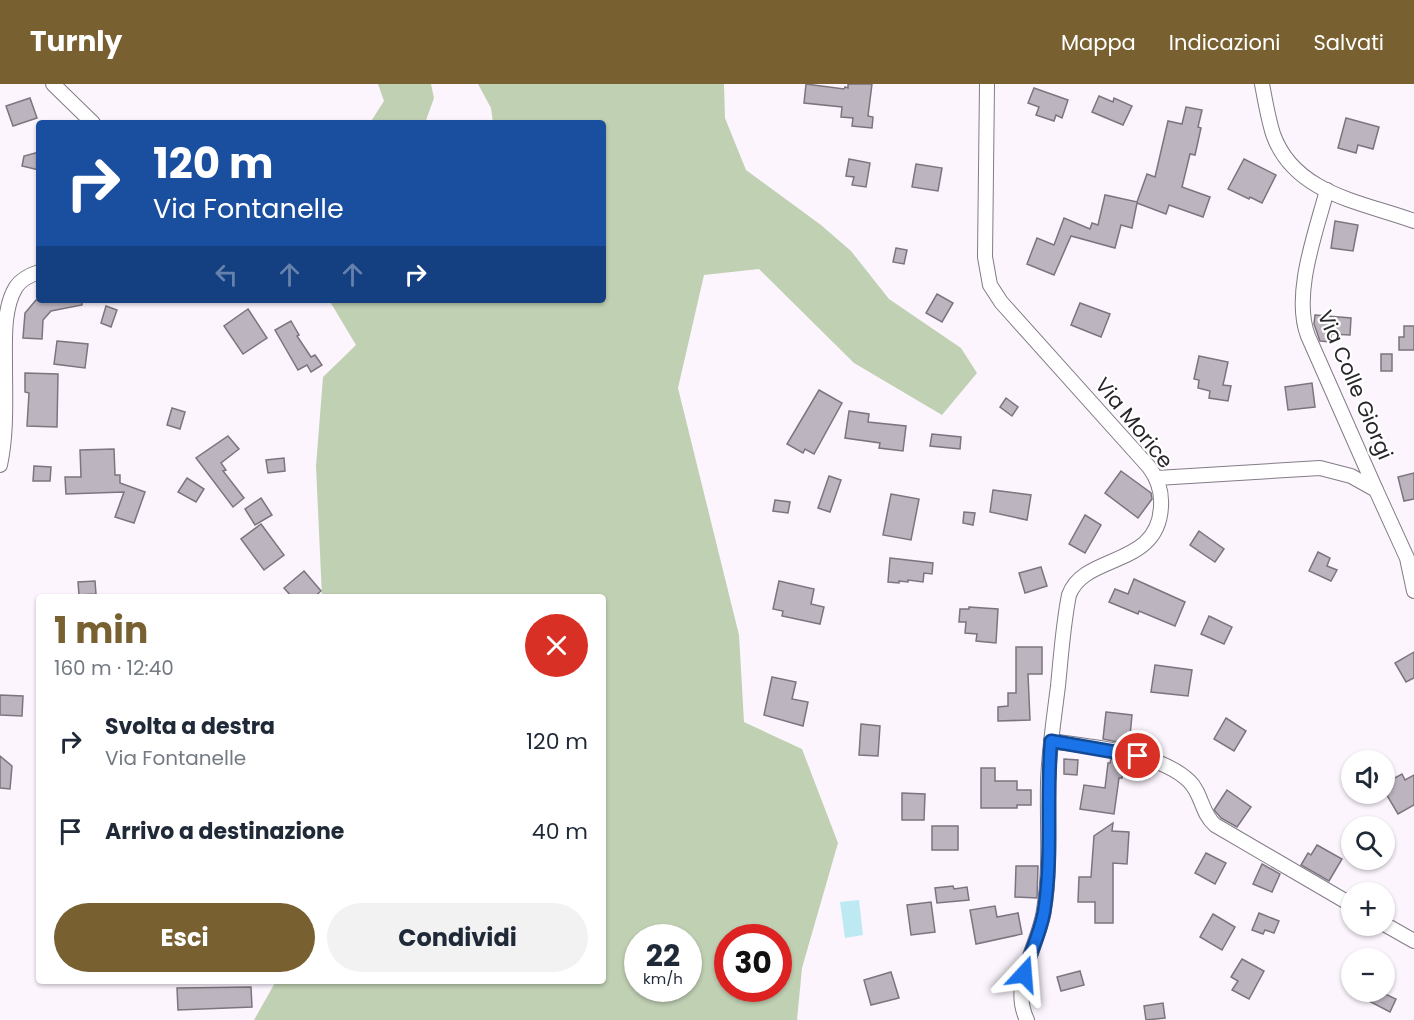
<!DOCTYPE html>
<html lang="it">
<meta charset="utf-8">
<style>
:root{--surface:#fff;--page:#f2f2f3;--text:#1f2937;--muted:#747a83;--accent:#786030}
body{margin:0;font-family:Poppins,sans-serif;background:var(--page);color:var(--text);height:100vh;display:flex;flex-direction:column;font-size:22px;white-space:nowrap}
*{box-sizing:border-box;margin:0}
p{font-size:20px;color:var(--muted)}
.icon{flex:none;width:33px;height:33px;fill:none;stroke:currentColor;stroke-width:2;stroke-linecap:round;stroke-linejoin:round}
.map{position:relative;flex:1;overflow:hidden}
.details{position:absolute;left:36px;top:510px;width:570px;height:390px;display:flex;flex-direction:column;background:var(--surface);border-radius:6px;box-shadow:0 2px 4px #0004}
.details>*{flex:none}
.hud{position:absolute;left:36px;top:36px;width:570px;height:183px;border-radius:6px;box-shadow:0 2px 4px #0004;background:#1a4fa0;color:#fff;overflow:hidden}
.buttons{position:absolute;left:1341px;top:666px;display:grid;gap:12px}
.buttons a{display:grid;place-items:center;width:54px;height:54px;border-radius:50%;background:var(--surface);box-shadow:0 2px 4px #0004;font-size:30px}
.speed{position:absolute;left:624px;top:840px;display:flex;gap:12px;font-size:30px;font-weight:700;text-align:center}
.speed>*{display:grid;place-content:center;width:78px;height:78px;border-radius:50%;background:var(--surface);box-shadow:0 2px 4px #0004;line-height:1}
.speed small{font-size:15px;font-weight:400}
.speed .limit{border:9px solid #d22;background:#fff;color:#111}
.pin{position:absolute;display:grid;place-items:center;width:51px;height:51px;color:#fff;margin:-26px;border:3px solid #fff;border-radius:50%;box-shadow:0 2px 6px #0007}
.me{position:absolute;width:66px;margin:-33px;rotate:19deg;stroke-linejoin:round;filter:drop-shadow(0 0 4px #0008)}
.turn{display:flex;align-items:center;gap:21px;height:126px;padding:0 18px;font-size:27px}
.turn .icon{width:78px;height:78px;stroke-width:2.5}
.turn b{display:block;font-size:42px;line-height:51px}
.lanes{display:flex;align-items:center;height:57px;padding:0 18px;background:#0003;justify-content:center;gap:30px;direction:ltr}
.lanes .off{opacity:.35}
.round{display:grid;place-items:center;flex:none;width:63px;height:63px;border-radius:32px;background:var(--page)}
.summary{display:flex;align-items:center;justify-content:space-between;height:102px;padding:0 18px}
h1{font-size:36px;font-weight:700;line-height:45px;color:var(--accent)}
.cta{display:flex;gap:12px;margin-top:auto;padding:12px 18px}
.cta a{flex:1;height:69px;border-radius:36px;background:var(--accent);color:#fff;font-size:24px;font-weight:700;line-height:69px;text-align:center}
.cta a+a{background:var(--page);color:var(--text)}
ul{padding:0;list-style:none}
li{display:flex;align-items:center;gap:18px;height:90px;padding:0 18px}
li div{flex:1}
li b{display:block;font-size:22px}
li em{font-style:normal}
header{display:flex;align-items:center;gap:36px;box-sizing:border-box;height:84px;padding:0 30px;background:var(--accent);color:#fff}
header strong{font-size:28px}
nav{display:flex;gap:33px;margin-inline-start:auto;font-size:21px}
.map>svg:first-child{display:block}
</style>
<header>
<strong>Turnly</strong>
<nav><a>Mappa</a><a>Indicazioni</a><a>Salvati</a></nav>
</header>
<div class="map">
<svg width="1414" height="936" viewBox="0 0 1414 936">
<rect width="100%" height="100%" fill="#fcf5fe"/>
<!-- green -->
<g fill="#c0d0b3" fill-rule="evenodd">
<polygon points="378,0 431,0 434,14 425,39 370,39 384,17"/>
<path d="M478 0H724L725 34 746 86 821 141 851 167 889 215 961 264 977 289 942 331 854 279 759 185 704 191 678 304 739 551 744 638 802 665 838 759 802 884 797 936H254L276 897H603V513H322L316 382 323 293 356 261 329 216H603V39H493L491 24ZM638 854H688V904H638ZM728 854H778V904H728Z"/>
</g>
<!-- water -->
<polygon fill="#bdeaf2" points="859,816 863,851 845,854 840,818"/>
<!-- building -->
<g fill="#bcb4bf" stroke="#7c747e" stroke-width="1.5">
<polygon points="806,0 844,5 845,3 848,4 848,0 872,0 868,32 873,33 872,44 852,42 853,34 841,33 842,23 804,19"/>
<polygon points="1034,4 1068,16 1062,34 1056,31 1054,37 1036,31 1039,23 1028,19"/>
<polygon points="1099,12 1113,18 1114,14 1132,22 1123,41 1092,28"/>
<polygon points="30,14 37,34 13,42 6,22"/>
<polygon points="1186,23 1202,26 1198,43 1201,44 1195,71 1190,70 1182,103 1210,113 1203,133 1169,121 1166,130 1137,119 1132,144 1121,141 1115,164 1071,152 1054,191 1027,180 1037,154 1054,161 1064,134 1090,145 1092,139 1098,141 1105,111 1137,118 1147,90 1155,93 1168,37 1182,40"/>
<polygon points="1346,34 1379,43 1373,65 1358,61 1356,69 1338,64"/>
<polygon points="39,68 39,86 22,82 24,72"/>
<polygon points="849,75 870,79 866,103 852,101 854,93 846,92"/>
<polygon points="1244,75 1276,91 1262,119 1250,113 1249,115 1228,105"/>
<polygon points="916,80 942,84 938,107 912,103"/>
<polygon points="1335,137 1358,141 1353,167 1331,164"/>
<polygon points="896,164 907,166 904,180 893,178"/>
<polygon points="937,210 953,219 942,238 926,229"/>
<polygon points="36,216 82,216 82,221 51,227 43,236 42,255 23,254 25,229"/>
<polygon points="1080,219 1110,230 1101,253 1071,241"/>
<polygon points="106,222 117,226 111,243 101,239"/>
<polygon points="248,225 267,254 243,270 224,242"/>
<polygon points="1315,231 1351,234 1350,251 1331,250 1331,258 1320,257 1314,240"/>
<polygon points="291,237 299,251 297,252 311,273 315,271 322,281 311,288 307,281 298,286 275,246"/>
<polygon points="1404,242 1414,242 1414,266 1399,266 1399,253 1404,253"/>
<polygon points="57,257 88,260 85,284 54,280"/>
<rect x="1381" y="270" width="11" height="17"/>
<polygon points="1199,272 1228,278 1223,301 1231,302 1228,317 1209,314 1210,307 1198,304 1199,296 1194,295"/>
<polygon points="25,289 58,290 57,343 27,342 29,309 25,308"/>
<polygon points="1312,299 1315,323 1288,326 1285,303"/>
<polygon points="819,306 842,319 814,370 805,365 803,369 787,360"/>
<polygon points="1006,314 1018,323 1012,332 1000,323"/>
<polygon points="172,324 185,328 180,345 167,341"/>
<polygon points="849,327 869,330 868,338 906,342 903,367 879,364 880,359 845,354"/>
<polygon points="932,350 961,353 960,365 930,362"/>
<polygon points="228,352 239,365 221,379 226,386 223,387 244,414 233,423 196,374"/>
<polygon points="114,365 115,391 120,391 120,399 145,408 134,439 115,433 124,408 66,410 65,393 81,393 80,366"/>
<polygon points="284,374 285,387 268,389 266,376"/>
<polygon points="34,382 51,383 50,397 33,397"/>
<polygon points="1121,387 1151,409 1152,415 1138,434 1105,409"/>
<polygon points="1414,389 1414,415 1404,417 1398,393"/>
<polygon points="829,392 841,396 830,428 818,424"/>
<polygon points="187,394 204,405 196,418 178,408"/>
<polygon points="993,406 1031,411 1027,436 990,428"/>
<polygon points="891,410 919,415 911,456 883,451"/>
<polygon points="261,414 272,431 255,441 245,425"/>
<polygon points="775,416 790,418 788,429 773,427"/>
<polygon points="964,428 975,429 973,441 963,439"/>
<polygon points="1085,431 1101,441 1085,469 1069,460"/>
<polygon points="261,440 284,471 264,486 241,455"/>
<polygon points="1199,447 1224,465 1215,478 1190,461"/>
<polygon points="1318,468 1330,474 1327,482 1337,486 1331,497 1309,487"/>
<polygon points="890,474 933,479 932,490 924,489 923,498 908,496 908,498 899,497 899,499 888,498"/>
<polygon points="1041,483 1047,502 1025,509 1019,489"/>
<polygon points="304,487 321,507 314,513 292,513 284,504"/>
<polygon points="1134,495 1185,518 1175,542 1139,527 1138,530 1109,518 1115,505 1128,510"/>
<polygon points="95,497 96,510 79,511 78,498"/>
<polygon points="779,497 814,505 811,520 824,523 820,540 782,532 783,527 773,525"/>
<polygon points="969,523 998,525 996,559 976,557 977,550 965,549 966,538 959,538 960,525 969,525"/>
<polygon points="1209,532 1232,543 1224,560 1201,550"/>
<polygon points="1016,563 1042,563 1042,590 1028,590 1030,636 998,637 998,623 1008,622 1008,609 1016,609"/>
<polygon points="1414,568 1414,594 1406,598 1395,579"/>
<polygon points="1155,581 1192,586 1188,612 1151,608"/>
<polygon points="772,593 796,598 792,615 808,618 803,642 764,631"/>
<polygon points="0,611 23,612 22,632 0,631"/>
<polygon points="1106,628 1132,631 1130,652 1134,652 1133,661 1103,655"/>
<polygon points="1226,634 1246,647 1234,667 1214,655"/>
<polygon points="861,640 880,642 878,672 859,671"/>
<polygon points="0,672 12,682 10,705 0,704"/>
<polygon points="1064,675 1078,676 1077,691 1064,690"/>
<polygon points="1111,675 1124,678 1122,694 1119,694 1114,730 1080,725 1084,701 1105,704 1108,679 1110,679"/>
<polygon points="981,684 995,684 995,697 1017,697 1017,706 1031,706 1031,721 1017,721 1017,724 981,724"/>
<polygon points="1402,690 1405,696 1414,691 1414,721 1398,730 1385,708 1392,704 1389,697"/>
<polygon points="1227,706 1251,723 1237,743 1221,734 1214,726"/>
<polygon points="902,709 925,710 924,736 902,736"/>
<polygon points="1113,739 1112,747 1129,748 1127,780 1113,779 1113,839 1095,839 1095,818 1078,818 1079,793 1091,793 1094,752"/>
<rect x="932" y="742" width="26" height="24"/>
<polygon points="1317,761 1342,775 1329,797 1301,781 1308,769 1311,771"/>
<polygon points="1206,769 1226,779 1215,800 1195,789"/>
<polygon points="1262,780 1280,790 1272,808 1253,800"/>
<polygon points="1016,782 1038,782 1037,814 1015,813"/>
<polygon points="953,802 954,805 967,803 969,816 937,819 935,804"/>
<polygon points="931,818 935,848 911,851 907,821"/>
<polygon points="995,822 997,833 1018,829 1022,850 976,860 970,826"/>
<polygon points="1259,829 1279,837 1274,849 1265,846 1263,850 1252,846"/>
<polygon points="1213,830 1235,843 1222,866 1200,853"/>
<polygon points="1242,875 1264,887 1249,915 1232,906 1238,897 1231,893"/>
<polygon points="1080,887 1084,901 1061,907 1057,893"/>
<polygon points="891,888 899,914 871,921 864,896"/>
<polygon points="251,903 252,923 178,926 177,904"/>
<polygon points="1369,908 1381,908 1396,915 1390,928 1365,915"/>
<polygon points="1163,919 1165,934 1146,936 1144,922"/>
</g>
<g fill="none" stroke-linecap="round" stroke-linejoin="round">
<!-- street casing -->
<g stroke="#837b86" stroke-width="16">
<g id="street">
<polyline points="53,0 93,39"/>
<path d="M987 0 985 173 990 201 1001 218 1149 383C1158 395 1162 407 1161 422 1159 484 1084 469 1069 511 1063 541 1061 572 1058 602 1054 634 1049 666 1048 698 1047 741 1051 783 1044 826 1039 862 1009 899 1027 936"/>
<path d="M1262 0C1265 16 1268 34 1273 50 1294 110 1362 118 1414 137"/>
<path d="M1327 106C1316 148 1292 211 1308 252L1376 406"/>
<path d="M0 381C7 348 5 314 5 280 5 256 3 224 16 203 21 195 30 191 39 188"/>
<polyline points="1157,394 1320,384 1351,392 1376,406 1407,474 1414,507"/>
<path d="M1051 657C1092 663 1159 668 1189 697 1202 709 1201 729 1215 741L1352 821"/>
<polyline points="1384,840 1414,857"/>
</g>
</g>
<!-- street -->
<use href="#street" stroke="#fff" stroke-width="14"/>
</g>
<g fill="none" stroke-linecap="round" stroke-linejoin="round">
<!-- route casing -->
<g stroke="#114b97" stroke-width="15">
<path id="route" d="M1024 890C1030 869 1040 850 1044 828 1053 772 1046 714 1051 657L1138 672"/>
</g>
<!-- route -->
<use href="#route" stroke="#1a73e8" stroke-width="10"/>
</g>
<g text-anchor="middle" stroke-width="4.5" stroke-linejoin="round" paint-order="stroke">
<!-- street labels -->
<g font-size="21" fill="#29262a" stroke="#fff">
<text transform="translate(1355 301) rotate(67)" y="7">Via Colle Giorgi</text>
<text transform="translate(1134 339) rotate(51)" y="7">Via Morice</text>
</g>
</g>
</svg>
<div class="buttons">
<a><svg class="icon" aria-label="sound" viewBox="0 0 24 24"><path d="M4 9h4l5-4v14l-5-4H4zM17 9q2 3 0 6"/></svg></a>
<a><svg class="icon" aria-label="search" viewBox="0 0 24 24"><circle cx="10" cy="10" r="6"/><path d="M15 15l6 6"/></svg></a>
<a>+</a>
<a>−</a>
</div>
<div class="speed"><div>22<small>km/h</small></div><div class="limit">30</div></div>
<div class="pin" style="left:1138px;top:672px;background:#d93025"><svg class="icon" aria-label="arrive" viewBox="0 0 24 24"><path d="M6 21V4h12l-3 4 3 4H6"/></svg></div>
<svg class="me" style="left:1024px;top:890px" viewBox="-20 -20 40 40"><path d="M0-17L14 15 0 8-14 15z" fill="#1a73e8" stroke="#fff" stroke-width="4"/></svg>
<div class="hud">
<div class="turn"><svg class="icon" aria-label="right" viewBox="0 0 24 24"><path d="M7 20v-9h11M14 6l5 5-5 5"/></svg><div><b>120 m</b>Via Fontanelle</div></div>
<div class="lanes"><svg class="icon off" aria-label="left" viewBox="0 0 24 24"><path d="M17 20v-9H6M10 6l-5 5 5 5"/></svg><svg class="icon off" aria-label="ahead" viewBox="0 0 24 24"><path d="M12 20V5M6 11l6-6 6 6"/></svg><svg class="icon off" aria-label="ahead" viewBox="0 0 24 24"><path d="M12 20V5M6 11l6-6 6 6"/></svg><svg class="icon" aria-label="right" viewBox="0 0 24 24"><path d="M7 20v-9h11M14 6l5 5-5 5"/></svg></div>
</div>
<section class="details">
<div class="summary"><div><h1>1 min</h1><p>160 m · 12:40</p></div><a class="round" style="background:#d93025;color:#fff"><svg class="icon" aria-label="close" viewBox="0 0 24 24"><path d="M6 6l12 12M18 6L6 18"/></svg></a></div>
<ul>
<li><svg class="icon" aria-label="right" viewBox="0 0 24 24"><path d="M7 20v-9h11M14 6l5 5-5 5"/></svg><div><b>Svolta a destra</b><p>Via Fontanelle</p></div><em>120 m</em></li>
<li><svg class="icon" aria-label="arrive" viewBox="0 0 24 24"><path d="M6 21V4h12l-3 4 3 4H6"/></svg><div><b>Arrivo a destinazione</b></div><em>40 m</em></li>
</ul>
<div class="cta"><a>Esci</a><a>Condividi</a></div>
</section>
</div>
